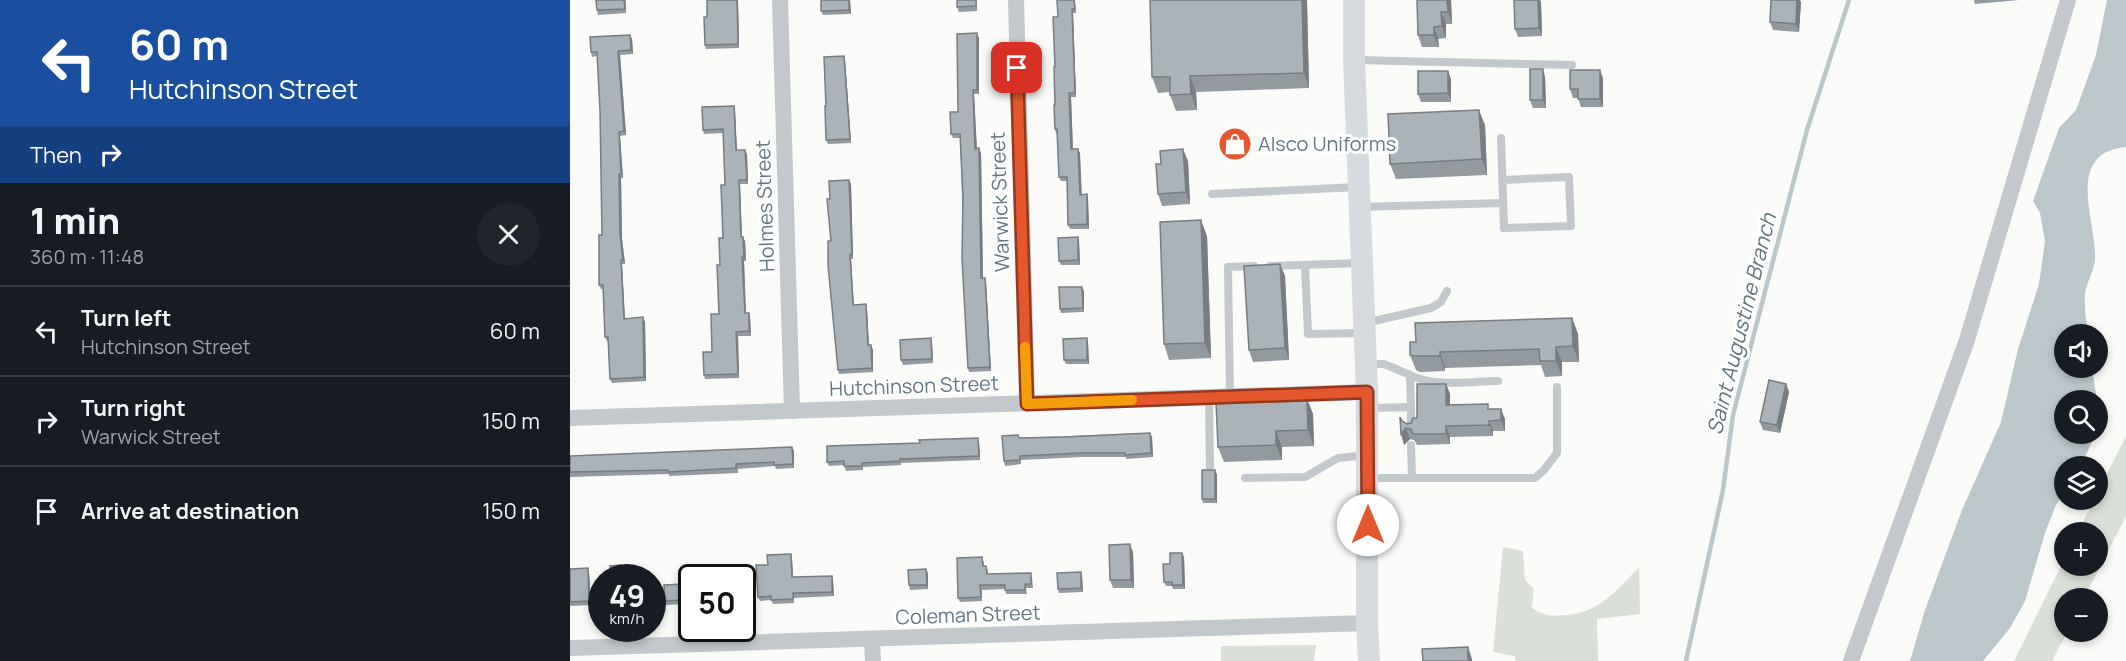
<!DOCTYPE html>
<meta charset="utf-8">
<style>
:root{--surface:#171b24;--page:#20242c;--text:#f1f3f6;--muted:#9ea1a6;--line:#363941}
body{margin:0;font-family:Manrope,sans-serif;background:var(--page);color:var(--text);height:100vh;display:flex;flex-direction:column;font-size:22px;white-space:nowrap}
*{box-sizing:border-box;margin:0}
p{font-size:20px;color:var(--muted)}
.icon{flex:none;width:33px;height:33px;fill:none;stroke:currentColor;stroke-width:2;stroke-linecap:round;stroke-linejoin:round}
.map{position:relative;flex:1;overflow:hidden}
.drawer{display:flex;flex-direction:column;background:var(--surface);width:570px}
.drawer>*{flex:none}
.top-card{background:#1a4fa0;color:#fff;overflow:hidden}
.fabs{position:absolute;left:1484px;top:324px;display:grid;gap:12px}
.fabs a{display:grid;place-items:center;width:54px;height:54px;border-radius:50%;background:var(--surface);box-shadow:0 3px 9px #0003;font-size:30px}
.speed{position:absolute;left:18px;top:564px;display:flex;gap:12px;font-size:30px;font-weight:700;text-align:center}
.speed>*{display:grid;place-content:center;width:78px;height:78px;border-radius:50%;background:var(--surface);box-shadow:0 3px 9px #0003;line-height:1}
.speed small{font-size:15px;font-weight:400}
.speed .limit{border:3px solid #111;border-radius:9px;background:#fff;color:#111}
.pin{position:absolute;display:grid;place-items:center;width:51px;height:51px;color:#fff;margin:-26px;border-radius:12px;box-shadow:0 3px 9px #0006}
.me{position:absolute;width:66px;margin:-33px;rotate:0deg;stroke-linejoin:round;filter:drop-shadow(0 0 4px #0008)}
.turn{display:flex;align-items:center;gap:21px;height:126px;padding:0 30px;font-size:27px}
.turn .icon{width:78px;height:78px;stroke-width:2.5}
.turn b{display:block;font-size:42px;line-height:51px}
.then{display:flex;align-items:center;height:57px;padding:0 30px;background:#0003;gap:12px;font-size:22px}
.round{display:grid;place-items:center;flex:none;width:63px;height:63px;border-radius:32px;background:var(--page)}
.summary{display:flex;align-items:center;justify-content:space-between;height:102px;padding:0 30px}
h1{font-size:36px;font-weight:800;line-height:45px}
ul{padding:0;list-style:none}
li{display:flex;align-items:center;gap:18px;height:90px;padding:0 30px;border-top:2px solid var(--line)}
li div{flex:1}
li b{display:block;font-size:22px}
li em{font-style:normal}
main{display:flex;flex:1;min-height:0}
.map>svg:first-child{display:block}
</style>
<main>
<section class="drawer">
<div class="top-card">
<div class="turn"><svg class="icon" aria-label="left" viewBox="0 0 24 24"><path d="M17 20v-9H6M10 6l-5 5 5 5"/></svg><div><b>60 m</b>Hutchinson Street</div></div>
<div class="then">Then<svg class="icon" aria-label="right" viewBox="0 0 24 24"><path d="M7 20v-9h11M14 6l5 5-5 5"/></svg></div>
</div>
<div class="summary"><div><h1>1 min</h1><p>360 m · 11:48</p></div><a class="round"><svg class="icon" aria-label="close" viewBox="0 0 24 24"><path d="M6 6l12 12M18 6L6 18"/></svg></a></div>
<ul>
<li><svg class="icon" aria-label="left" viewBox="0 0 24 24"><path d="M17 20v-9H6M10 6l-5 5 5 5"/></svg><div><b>Turn left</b><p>Hutchinson Street</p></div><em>60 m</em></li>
<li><svg class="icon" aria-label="right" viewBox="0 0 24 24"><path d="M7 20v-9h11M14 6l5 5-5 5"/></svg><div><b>Turn right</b><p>Warwick Street</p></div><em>150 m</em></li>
<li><svg class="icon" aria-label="arrive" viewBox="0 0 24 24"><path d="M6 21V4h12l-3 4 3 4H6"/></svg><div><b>Arrive at destination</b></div><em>150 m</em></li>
</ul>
</section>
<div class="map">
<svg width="1556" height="661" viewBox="0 0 1556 661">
<rect width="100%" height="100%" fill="#fafaf8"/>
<!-- green -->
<g fill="#dadfd7">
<polygon points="1556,436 1556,516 1514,598 1494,598 1494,632 1497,632 1482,661 1444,661 1494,560 1494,566 1527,566 1527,532 1508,532 1524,500 1527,500 1527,494"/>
<path d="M933 547 953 551 955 580 964 589 962 608C976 617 980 616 997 615 1030 612 1047 590 1069 567L1070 614 1027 619 1028 661H946L945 656 923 652Z"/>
<polygon points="746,645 744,661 651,661 651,646"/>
</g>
<!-- water -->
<path fill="#bbc7cb" d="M1537 0H1556V147C1494 153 1526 220 1525 258 1525 270 1517 281 1515 293 1514 307 1516 321 1518 334H1494V368H1522L1527 400H1494V434H1525L1524 437 1511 466H1494V493L1486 505 1475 533 1455 601 1440 628 1413 661H1340L1355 610 1392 510 1431 422 1448 349 1469 284 1475 241 1470 213 1463 201 1489 128 1506 110 1526 55Z"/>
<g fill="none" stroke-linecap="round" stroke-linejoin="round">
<!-- stream -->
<polyline stroke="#bbc7cb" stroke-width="4.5" points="1116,661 1153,490 1163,415 1237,130 1279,0"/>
<!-- service -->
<g stroke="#c3c8cc" stroke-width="8">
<polyline points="785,60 1002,65"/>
<polyline points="931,138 934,228 1001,226 999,177 932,180"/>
<polyline points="642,194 788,187"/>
<polyline points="790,207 933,203"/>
<polyline points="735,265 738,334 795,333"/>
<polyline points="700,266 792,263"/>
<polyline points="795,323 861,308 871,302 877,291"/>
<polyline points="797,364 814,364 840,375 841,407"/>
<path d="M840 375C866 388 900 381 928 381"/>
<polyline points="639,397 640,467"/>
<polyline points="660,397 658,267 684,266"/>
<polyline points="799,408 841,407 841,428"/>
<polyline points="841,445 842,478"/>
<polyline points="675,478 735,477 768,458 797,455"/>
<polyline points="798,478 965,478 974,470 987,453 987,387"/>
</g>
<!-- minor -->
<g stroke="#c3c8cc" stroke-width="16">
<polyline points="210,0 222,411"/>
<polyline points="446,0 457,403"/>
<polyline points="0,418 797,392"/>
<polyline points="302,639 303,661"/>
<polyline points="0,648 797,623"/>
<polyline points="1281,661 1397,340 1498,0"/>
</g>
<!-- secondary -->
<polyline stroke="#d6dbdf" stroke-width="22" points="784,0 784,60 797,392 797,623 799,661"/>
</g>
<!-- wall -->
<g fill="#929a9f">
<polygon points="56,0 56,13 28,15 27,10"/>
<polygon points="137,0 168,0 169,48 136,49 135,45 137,17"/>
<polygon points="280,0 281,14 253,15 251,11"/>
<polygon points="407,0 407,11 389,12 387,7"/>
<polygon points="487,0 505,0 506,13 503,13 506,97 501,97 503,149 510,153 511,195 517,194 518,199 519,229 500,229 498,225 497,181 491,181 489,177 487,133 486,133 485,129 485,67 488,17"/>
<polygon points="737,0 739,88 626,92 627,110 606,111 600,95 600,92 588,93 582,77"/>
<polygon points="881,0 882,24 876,24 876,38 868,39 869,47 852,47 848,35"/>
<polygon points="944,0 970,0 971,3 972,36 948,37 945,29"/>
<polygon points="1404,0 1449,0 1405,4"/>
<polygon points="1231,2 1229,32 1203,30 1200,22"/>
<polygon points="60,35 62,39 63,54 50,55 56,135 50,136 53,178 51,178 52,239 55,264 52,264 55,318 75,322 76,381 42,383 40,379 38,341 37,341 35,337 33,289 31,289 29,285 32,235 30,111 27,56 22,57 21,52"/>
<polygon points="409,38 409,94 404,94 407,149 411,153 413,278 416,282 421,371 399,372 398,368 390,138 383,138 381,134 388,112"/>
<polygon points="274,56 275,60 281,143 258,144 256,140 256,106"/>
<polygon points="975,77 976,108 963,108 960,100"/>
<polygon points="1033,78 1033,107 1011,107 1008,98 1003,98 1000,89"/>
<polygon points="881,79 881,102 851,102 848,94"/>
<polygon points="164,106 165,110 167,150 177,154 178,184 170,184 172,237 175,241 176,261 174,261 176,313 179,313 180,317 181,336 168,336 169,378 135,379 134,375 142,352 149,314 150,265 153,238 155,185 153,133 134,134 133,130"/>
<polygon points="915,125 917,175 826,179 820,164"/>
<polygon points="618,161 620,204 592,206 588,194"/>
<polygon points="281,184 283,259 281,259 284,305 296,304 297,309 299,345 303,350 303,372 269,374 268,370 260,199"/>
<polygon points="637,236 641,358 599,360 594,344"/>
<polygon points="509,241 510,265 491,265 489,261"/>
<polygon points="710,264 715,276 719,360 683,362 679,350"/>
<polygon points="514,291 514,312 491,313 490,309"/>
<polygon points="1002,318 1008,334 1009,362 992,362 992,376 975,377 971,365 875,368 875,371 850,372 846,370 840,355 846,342"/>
<polygon points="518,342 519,364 496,364 494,360"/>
<polygon points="362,343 363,363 333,365 331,360"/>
<polygon points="876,384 880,394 880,404 920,409 935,419 935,431 923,431 923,436 880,437 880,444 847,445 844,440 840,439 834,445 832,421 837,424 841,423 847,418"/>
<polygon points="1216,384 1219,392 1210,433 1193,430 1190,422"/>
<polygon points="737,399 743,414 744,446 712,447 712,460 654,462 648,447"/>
<polygon points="580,433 582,437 583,457 556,459 556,457 512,457 451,460 451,464 435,466 434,461 449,438"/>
<polygon points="409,442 410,460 331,463 331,465 293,467 293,470 276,471 274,465 259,466 257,462"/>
<polygon points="224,451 224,468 206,469 205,466 168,469 168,473 99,476 99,474 0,477 0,456"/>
<polygon points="645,470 647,475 647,503 633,503 632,499"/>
<polygon points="563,552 564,588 543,588 540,580"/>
<polygon points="612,553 614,557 615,589 603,589 602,586 596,586 594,582 600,564"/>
<polygon points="221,554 222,558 223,577 263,580 264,596 224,598 224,603 203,604 201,600 190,601 188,597 198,565"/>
<polygon points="414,561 414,566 418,570 418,574 462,577 463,588 456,588 457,594 436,594 435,589 412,590 412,601 390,602 388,598"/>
<polygon points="0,569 19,572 21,605 0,606"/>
<polygon points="358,573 358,589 340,590 339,585"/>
<polygon points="512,576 513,592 489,593 488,589"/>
<polygon points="113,584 114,588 115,604 96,605 95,601"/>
</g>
<!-- shaded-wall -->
<g fill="#777d82">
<polygon points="167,0 168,0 169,48 168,44"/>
<polygon points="279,0 280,0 281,14 279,10"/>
<polygon points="732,0 737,0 739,88 734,73"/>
<polygon points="877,0 881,0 882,24 878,12"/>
<polygon points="968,0 970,0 971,3 972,36 969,28"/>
<polygon points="1227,0 1230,0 1231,2 1229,32 1226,24"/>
<polygon points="502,9 503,13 506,97 505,93"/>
<polygon points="871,12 876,24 876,38 872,26"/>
<polygon points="864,27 868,39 869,47 864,35"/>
<polygon points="407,33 409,38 409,94 407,90"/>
<polygon points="60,35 62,39 63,54 61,50"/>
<polygon points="48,51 50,55 56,135 54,131"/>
<polygon points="274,56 275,60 281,143 280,139"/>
<polygon points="973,69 975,77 976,108 973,100"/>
<polygon points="1030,70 1033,78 1033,107 1030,99"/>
<polygon points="878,71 881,79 881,102 878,93"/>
<polygon points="620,76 626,92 627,110 621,94"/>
<polygon points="403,90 404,94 407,153 405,149"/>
<polygon points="499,93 501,97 503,153 501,149"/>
<polygon points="164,106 165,110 167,155 166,150"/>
<polygon points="909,110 915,125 917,175 912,159"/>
<polygon points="49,132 50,136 53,178 51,174"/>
<polygon points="409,148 411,153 413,282 411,278"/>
<polygon points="508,149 510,153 512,199 510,195"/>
<polygon points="613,149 618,161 620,204 616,192"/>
<polygon points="175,150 177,154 178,184 177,180"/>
<polygon points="49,174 51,178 52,239 55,264 53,260 50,234"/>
<polygon points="169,180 170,184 172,241 171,237"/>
<polygon points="279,180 281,184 283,259 282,254"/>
<polygon points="517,194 518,199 519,229 517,224"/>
<polygon points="631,220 637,236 641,358 635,343"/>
<polygon points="173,237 175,241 176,261 174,257"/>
<polygon points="508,237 509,241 510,265 508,260"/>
<polygon points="280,255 281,259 284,309 283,305"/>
<polygon points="172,257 174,261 176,317 175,313"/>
<polygon points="51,260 52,264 55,323 54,319"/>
<polygon points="710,264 715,276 719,360 715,348"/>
<polygon points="415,278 416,282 421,371 420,367"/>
<polygon points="512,287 514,291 514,312 513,308"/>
<polygon points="296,304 297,309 299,350 298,345"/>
<polygon points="179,313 180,317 181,336 179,331"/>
<polygon points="73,317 75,322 76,381 74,377"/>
<polygon points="1002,318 1008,334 1009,362 1003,346"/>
<polygon points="166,332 168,336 169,378 168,374"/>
<polygon points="361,338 362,343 363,363 362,359"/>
<polygon points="517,338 518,342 519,364 517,360"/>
<polygon points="301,345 303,350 303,372 302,368"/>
<polygon points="986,347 992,362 992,376 986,361"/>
<polygon points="870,352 875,368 875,371 870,356"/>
<polygon points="876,384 880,394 880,415 876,405"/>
<polygon points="1216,384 1219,392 1210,433 1207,425"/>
<polygon points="737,399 743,414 744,446 738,430"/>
<polygon points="931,409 935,419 935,431 931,420"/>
<polygon points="919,421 923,431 923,436 919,425"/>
<polygon points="876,426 880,437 880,444 876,434"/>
<polygon points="836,428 840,439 834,445 831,434"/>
<polygon points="706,431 712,447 712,460 706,445"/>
<polygon points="580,433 582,437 583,457 581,453"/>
<polygon points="408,438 409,442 410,460 409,456"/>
<polygon points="222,447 224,451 224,468 223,464"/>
<polygon points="645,470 647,475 647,503 645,499"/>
<polygon points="560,544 563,552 564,588 561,580"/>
<polygon points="612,553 614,557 615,589 613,585"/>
<polygon points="221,554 222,558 223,581 222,577"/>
<polygon points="18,568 19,572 21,605 19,601"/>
<polygon points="356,569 358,573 358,589 357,585"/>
<polygon points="511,572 512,576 513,592 511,588"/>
<polygon points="262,576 263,580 264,596 262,592"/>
<polygon points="113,584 114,588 115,604 113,600"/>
<polygon points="898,647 902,659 902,661 898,661"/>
</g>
<!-- building -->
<g fill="#aab3b9" stroke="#777d82" stroke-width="1.5">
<polygon points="26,0 54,0 55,9 27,10"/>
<polygon points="137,0 167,0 168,44 135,45 134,17 137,17"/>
<polygon points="251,0 279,0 279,10 251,11"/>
<polygon points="387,0 406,0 406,6 387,7"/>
<polygon points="487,0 504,0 505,9 502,9 505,93 499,93 501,149 508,149 510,195 517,194 517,224 498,225 497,177 489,177 487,129 485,129 484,105 485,105 484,67 485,67 483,17 488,17"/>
<polygon points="580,0 732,0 734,73 620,76 621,94 600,95 600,77 582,77"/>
<polygon points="847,0 877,0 878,12 871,12 872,26 864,27 864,35 848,35"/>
<polygon points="944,0 968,0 969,28 945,29"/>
<polygon points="1201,0 1227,0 1226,24 1200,22"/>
<polygon points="407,33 407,90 403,90 405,149 409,148 411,278 415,278 420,367 398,368 392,258 393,196 390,134 381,134 380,112 388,112 387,34"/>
<polygon points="60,35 61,50 48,51 54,131 49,132 51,174 49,174 50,234 53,260 51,260 54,319 73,317 74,377 40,379 38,337 35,337 33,285 29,285 29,235 32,235 30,111 27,52 21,52 20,37"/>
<polygon points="274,56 280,139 256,140 255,106 256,106 254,57"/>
<rect x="960" y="69" width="13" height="31"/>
<polygon points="1000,70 1030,70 1030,99 1008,99 1008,89 1000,89"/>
<polygon points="848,71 878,71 878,93 848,94"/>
<polygon points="164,106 166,150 175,150 177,180 169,180 171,237 173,237 174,257 172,257 175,313 179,313 179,331 166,332 168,374 134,375 133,352 142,352 141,314 149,314 147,265 150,265 149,238 153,238 151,185 155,185 153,129 133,130 132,107"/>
<polygon points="909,110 912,159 820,164 818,114"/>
<polygon points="613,149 616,192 588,194 586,164 591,164 590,151"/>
<polygon points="279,180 282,254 280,255 283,305 296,304 298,345 301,345 302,368 268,370 258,265 258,241 261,241 257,199 260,199 259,181"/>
<polygon points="631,220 635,343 594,344 590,222"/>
<polygon points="508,237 508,260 489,261 488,238"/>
<polygon points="710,264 715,348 679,350 674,266"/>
<polygon points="489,287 512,287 513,308 490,309"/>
<polygon points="1002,318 1003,346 986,347 986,361 970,361 969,349 870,352 870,356 844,356 840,355 840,342 846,342 845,323"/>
<polygon points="361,338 362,359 331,360 330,340"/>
<polygon points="517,338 517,360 494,360 493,339"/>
<polygon points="1199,380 1216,384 1207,425 1190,422"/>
<polygon points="847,384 876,384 876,405 918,404 918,409 931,409 931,420 919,421 919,425 876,426 876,434 843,434 841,429 836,428 831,434 830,417 832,421 837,424 841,423 843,418 847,418"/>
<polygon points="737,399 738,430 706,431 706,445 648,447 646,402"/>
<polygon points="580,433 581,453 555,455 555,453 511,453 450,456 450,460 434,461 432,436 448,435 449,438 494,437"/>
<polygon points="408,438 409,456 330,459 330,461 292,463 292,466 274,466 274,461 257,462 257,446 350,443 349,440"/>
<polygon points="222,447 223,464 204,465 204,462 166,464 166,468 98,472 98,470 0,472 0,456"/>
<rect x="632" y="470" width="13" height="29"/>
<polygon points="560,544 561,580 540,580 539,545"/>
<polygon points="600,553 612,553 613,585 602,585 602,582 594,582 593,564 600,564"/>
<polygon points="221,554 222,577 262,576 262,592 223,593 223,599 201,600 201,596 188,597 186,565 198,565 197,555"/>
<polygon points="412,557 413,566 416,566 417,574 461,573 461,584 455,584 455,590 435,590 435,585 410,585 411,597 388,598 387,558"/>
<polygon points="51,565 52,571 62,570 62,578 41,578 40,566"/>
<polygon points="18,568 19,601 0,602 0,569"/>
<polygon points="356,569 357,585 339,585 338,570"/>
<polygon points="511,572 511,588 488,589 487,573"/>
<polygon points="113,584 113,600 95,601 94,585"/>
<polygon points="898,647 898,661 853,661 852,649"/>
</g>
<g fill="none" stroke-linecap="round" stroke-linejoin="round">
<!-- route casing -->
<g stroke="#94391e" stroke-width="15">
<polyline id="route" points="447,68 457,404 797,392 798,525"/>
</g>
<!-- route -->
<use href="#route" stroke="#e4572e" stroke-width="10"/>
<!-- slow -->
<polyline stroke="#f59e0b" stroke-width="10" points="455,347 457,404 562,400"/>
</g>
<!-- icons -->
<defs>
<g id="shop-disc" transform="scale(1.725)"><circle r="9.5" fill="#e4572e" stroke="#fff"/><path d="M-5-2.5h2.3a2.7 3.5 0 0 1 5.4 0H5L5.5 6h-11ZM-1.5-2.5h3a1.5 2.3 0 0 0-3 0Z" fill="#fff"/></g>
</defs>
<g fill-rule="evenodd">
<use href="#shop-disc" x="665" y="144"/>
</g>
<g text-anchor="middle" stroke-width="6" stroke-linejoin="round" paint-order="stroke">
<!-- poi labels -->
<g font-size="20" fill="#657683" stroke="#fff" text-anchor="start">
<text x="688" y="151">Alsco Uniforms</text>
</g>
<!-- street labels -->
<g font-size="20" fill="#657683" stroke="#fff">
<text transform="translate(430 202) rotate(-92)" y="7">Warwick Street</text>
<text transform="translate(195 206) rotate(-92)" y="7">Holmes Street</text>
<text transform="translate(344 386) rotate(-2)" y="7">Hutchinson Street</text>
<text transform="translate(398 615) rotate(-2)" y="7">Coleman Street</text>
</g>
<!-- water labels -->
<g font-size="21" font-style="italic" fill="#60757c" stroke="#fff">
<text transform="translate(1172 324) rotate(-76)" y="7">Saint Augustine Branch</text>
</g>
</g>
</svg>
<div class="fabs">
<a><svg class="icon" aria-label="sound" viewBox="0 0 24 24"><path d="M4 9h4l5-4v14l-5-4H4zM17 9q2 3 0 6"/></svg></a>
<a><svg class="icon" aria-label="search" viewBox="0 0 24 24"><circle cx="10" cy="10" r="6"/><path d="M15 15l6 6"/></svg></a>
<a><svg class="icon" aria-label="layers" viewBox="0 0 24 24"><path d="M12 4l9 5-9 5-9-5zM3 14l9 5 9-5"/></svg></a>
<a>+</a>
<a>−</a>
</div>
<div class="speed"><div>49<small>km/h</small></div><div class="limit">50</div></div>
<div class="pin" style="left:447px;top:68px;background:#d93025"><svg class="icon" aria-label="arrive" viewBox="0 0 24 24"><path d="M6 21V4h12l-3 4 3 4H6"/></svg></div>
<svg class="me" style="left:798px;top:525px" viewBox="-20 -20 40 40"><circle r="19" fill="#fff"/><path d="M0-13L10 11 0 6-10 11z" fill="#e4572e"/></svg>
</div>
</main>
